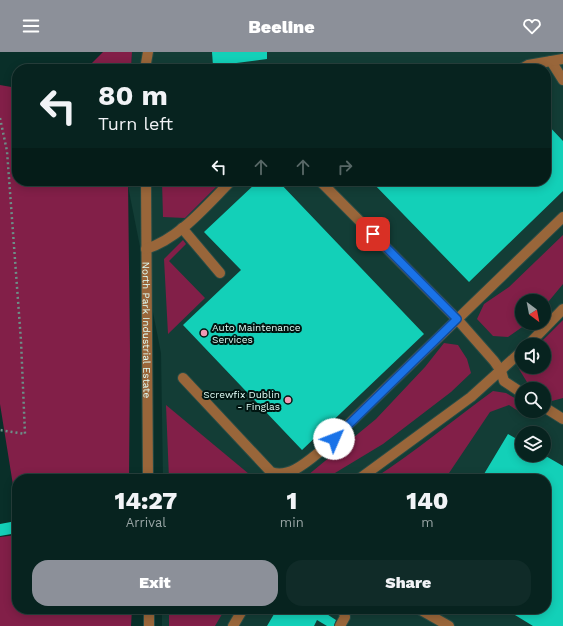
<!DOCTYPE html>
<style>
:root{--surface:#07231f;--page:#102b28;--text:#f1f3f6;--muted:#98a4a4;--line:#28403d;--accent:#8c9099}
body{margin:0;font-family:"Work Sans",sans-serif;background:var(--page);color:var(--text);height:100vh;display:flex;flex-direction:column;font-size:15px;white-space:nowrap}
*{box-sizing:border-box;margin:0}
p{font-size:13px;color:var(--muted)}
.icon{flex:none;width:22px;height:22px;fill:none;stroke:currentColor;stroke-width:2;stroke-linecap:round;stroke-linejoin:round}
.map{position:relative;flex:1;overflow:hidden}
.panel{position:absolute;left:12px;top:422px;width:539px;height:140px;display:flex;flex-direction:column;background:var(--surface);border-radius:16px;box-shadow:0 2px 10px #0003,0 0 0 1px var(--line)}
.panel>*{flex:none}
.guide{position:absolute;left:12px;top:12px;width:539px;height:122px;border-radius:16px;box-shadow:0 2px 10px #0003,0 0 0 1px var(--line);background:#07231f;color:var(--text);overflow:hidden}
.needle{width:26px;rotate:148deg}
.fabs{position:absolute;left:515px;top:242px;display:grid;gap:8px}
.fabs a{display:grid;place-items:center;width:36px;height:36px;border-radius:50%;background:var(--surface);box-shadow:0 2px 10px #0003,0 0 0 1px var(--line);font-size:20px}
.pin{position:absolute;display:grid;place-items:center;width:34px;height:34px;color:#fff;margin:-17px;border-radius:8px;box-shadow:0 2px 6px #0006}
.me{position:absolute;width:44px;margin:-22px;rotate:46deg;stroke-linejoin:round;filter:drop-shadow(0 0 3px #0008)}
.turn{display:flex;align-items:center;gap:14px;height:84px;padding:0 20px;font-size:18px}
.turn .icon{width:52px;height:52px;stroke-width:2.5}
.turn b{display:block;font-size:28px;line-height:34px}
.lanes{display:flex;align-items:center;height:38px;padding:0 20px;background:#0003;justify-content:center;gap:20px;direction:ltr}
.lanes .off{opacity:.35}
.eta{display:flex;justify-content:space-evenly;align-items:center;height:68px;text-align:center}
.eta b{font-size:24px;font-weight:800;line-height:28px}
.action{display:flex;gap:8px;margin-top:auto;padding:8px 20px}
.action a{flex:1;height:46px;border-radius:16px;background:var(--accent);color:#fff;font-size:16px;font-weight:800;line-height:46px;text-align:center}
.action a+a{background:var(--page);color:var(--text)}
header{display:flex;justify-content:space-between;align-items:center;height:52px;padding:0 20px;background:var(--accent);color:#fff;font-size:18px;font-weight:800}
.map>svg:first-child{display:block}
</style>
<header><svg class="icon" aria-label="menu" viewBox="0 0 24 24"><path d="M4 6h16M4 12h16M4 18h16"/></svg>Beeline<svg class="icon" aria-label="heart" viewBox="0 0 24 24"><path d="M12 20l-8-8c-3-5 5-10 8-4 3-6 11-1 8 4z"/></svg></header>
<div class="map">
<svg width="563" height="574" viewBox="0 0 563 574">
<rect width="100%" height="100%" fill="#092f29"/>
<!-- built -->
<path fill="#133d36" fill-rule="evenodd" d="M132 0H563V574H162V557H546V427H163L161 301 128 134V129H546V17H131ZM522 249H544V271H522ZM522 293H544V315H522ZM522 337H544V359H522ZM522 381H544V403H522Z"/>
<!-- green -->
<g fill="#821f48">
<polygon points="103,0 132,0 131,17 86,17"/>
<polygon points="0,33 17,36 17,129 128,129 130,300 129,427 17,427 17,458 0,352"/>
<polygon points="162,129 222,129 185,166 163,165"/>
<polygon points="563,183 563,232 544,255 544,249 522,249 522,271 528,271 508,285 493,284 477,267 484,252 509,235"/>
<polygon points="183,188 186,192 169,209 205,246 168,282 164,207"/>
<polygon points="563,268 563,346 552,349 544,344 544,337 534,337 530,335 519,317 522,308 522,315 544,315 544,293 538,293"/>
<polygon points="444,291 458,293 467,307 471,321 451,340 383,392 325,427 294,427 308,423 376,367 425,315"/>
<path d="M493 339 506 341 522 350V359H527C520 362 514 356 509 353L490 360 445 427H413L405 424 399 427H373C415 400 453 368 493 339Z"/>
<polygon points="166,353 255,427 169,427"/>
<polygon points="17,483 17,557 132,557 131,574 0,574 0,485"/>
<polygon points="169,557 225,557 215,574 169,574"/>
</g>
<!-- building -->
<g fill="#13d0b8">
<polygon points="212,0 267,0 267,7 213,14"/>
<polygon points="546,71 563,89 563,139 469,230 371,129 546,129"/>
<polygon points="258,129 278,129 424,282 302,398 183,273 241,218 204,180"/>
<polygon points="508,382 522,390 522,403 544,403 563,414 563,574 533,574 505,557 546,557 546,427 481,427"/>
<polygon points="16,469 17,481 0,484 0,472"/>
<polygon points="277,557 324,557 322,559 336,568 334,574 327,574 317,568 314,574 267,574"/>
</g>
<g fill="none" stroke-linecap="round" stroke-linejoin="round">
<!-- minor casing -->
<g stroke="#274c46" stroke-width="12">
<g id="minor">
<polyline points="551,9 563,28"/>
<polyline points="145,17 148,0"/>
<polyline points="521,17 528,13 563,7"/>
<path id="s1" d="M146 129 148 427"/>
<polyline points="320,129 457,267 494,309 501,319 504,329 522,341"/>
<polyline points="182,176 220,221"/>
<path d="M146 197C179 187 207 153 231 129"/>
<polyline points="528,293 563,257"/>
<path d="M183 326 271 420C290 427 309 408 323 397L563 165"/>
<polyline points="544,355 563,367"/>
<polyline points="359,427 471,345 522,299"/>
<polyline points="149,557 149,574"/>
<polyline points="419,557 449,574"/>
<polyline points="233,574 243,557"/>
<polyline points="340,574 345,565 343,557"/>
</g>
</g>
<!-- path -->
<polyline stroke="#6d8f88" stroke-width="2.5" stroke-dasharray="2 3" stroke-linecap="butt" points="0,66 7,99 21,289 25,382 0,378"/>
<!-- minor -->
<use href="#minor" stroke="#99663a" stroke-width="10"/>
</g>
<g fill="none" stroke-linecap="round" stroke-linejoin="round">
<!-- route casing -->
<g stroke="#114b97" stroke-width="10">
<polyline id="route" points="334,387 457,267 373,182"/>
</g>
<!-- route -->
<use href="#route" stroke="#1a73e8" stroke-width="7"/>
</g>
<!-- markers -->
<g fill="#f19ab4" stroke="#001511" stroke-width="1.5">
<circle cx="204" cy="281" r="4"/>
<circle cx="288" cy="348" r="4"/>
</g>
<g text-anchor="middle" stroke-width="4" stroke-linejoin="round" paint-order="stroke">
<!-- poi labels -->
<g font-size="10" fill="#dffdf6" stroke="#001511" text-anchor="start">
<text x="212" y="279">Auto Maintenance<tspan x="212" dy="12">Services</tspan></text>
<text x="280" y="346" text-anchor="end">Screwfix Dublin<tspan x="280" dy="12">- Finglas</tspan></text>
</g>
<!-- street labels -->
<g font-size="10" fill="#dffdf6" stroke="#001511">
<text dy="4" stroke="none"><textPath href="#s1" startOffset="149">North Park Industrial Estate</textPath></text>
</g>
</g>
</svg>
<div class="fabs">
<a><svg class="needle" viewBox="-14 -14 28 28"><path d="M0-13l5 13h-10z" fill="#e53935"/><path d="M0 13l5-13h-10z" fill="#98a4a4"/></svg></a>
<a><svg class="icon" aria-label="sound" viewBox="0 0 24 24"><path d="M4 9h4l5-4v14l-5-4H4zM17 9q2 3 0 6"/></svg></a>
<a><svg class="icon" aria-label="search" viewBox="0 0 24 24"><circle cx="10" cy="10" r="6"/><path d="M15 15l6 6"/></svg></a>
<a><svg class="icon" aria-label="layers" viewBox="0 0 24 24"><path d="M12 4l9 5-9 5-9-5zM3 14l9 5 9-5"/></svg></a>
</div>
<div class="pin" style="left:373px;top:182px;background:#d93025"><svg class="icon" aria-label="arrive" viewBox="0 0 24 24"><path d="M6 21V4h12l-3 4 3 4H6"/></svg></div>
<svg class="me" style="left:334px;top:387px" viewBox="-20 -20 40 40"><circle r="19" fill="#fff"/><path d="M0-13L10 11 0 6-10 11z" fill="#1a73e8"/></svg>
<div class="guide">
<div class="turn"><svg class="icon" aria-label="left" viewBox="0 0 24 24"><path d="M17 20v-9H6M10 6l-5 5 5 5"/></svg><div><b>80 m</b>Turn left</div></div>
<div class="lanes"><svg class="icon" aria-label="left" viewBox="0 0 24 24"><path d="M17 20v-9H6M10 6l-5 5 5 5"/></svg><svg class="icon off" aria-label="ahead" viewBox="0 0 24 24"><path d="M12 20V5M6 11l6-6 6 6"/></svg><svg class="icon off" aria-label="ahead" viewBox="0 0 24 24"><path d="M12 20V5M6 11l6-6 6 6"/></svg><svg class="icon off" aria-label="right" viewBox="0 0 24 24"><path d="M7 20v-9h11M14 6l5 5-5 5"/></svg></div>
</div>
<section class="panel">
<div class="eta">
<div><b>14:27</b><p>Arrival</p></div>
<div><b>1</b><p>min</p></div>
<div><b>140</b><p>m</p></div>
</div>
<div class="action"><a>Exit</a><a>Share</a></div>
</section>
</div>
